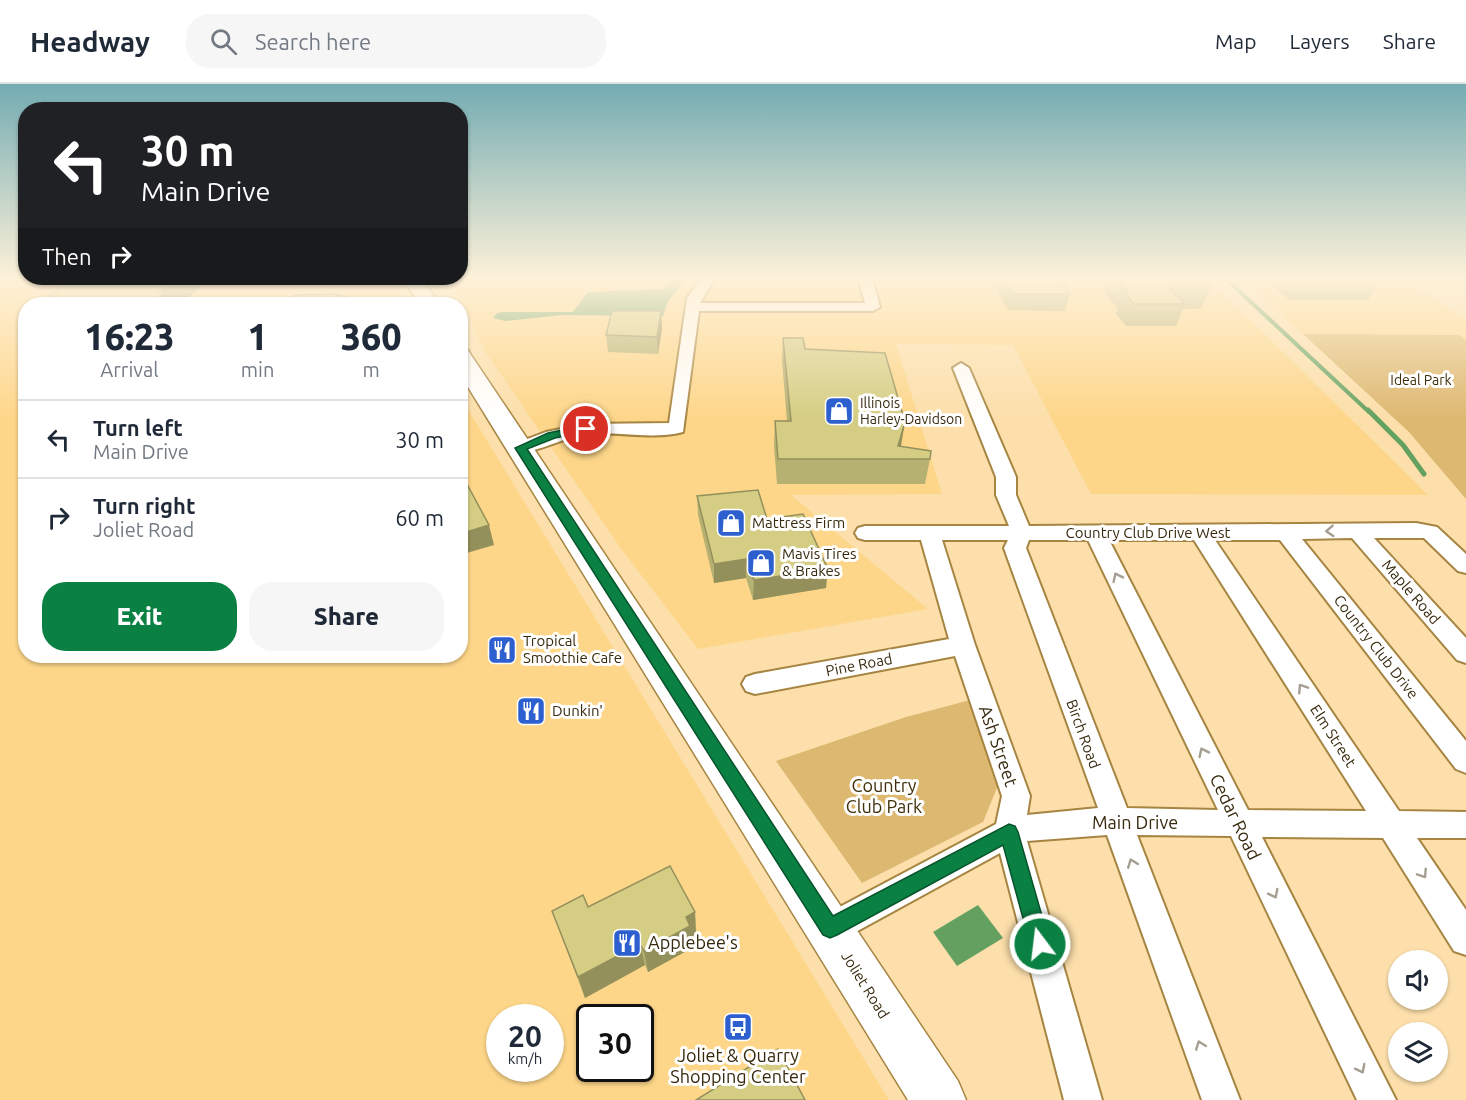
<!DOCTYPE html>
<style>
:root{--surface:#fff;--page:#f6f6f7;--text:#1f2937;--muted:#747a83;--line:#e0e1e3;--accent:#0b8043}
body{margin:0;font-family:Ubuntu,sans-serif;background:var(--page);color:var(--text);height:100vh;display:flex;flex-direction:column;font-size:22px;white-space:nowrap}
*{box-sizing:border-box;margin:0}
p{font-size:20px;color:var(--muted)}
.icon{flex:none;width:33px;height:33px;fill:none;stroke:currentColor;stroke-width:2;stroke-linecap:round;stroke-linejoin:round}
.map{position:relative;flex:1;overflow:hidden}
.drawer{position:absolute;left:18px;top:213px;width:450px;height:366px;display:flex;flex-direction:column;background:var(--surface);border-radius:24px;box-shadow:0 2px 4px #0004}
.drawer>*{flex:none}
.top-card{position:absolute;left:18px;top:18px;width:450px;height:183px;border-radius:24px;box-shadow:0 2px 4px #0004;background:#202124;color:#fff;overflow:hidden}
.fabs{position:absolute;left:1388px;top:866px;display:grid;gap:12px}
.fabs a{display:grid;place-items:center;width:60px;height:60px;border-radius:50%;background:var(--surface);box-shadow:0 2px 4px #0004;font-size:30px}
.speed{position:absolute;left:486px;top:920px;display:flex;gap:12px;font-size:30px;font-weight:700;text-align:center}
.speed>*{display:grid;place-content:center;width:78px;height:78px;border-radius:50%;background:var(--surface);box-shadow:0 2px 4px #0004;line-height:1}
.speed small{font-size:15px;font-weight:400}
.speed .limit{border:3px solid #111;border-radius:9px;background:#fff;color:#111}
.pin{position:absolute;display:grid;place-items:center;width:51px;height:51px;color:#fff;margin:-26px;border:3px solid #fff;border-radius:50%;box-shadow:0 2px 6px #0007}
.me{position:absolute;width:66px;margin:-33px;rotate:345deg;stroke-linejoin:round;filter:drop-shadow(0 0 4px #0008)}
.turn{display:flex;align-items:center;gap:21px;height:126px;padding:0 24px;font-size:27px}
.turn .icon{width:78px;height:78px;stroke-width:2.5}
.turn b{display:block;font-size:42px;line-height:51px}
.then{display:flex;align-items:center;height:57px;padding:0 24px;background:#0003;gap:12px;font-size:22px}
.eta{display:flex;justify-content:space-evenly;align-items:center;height:102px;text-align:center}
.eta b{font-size:36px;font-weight:800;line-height:42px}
.button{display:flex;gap:12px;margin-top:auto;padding:12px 24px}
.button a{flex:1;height:69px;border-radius:24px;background:var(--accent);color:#fff;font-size:24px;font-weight:800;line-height:69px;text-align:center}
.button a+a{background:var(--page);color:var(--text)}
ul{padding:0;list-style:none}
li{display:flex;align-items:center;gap:18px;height:78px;padding:0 24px;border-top:2px solid var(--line)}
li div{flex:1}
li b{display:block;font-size:22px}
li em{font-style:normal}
header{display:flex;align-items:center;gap:36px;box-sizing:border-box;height:84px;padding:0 30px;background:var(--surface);border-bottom:2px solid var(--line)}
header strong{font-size:28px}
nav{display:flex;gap:33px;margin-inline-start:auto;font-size:21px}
.search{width:420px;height:54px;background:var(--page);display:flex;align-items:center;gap:15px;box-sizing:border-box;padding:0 21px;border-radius:24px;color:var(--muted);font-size:22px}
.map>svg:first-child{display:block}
</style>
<header>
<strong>Headway</strong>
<div class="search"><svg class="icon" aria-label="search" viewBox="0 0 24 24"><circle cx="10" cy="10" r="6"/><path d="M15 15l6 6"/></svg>Search here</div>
<nav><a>Map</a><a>Layers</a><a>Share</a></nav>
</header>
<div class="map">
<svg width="1466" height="1016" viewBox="0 0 1466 1016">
<rect width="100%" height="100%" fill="#fcdfaa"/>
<!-- built -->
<g fill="#fdd689" fill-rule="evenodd">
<path d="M0 193 387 194 403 220H26V572H460L461 314 889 1016H0ZM500 933H550V984H500ZM590 933H640V984H590Z"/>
<polygon points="1207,193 1428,411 1091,410 1013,261 896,260 942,410 791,411 928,525 698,565 622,466 484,266 464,222 444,194"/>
<polygon points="1240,193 1404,193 1466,236 1466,256 1459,251 1303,250"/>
</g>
<!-- green -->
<g fill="#ddb870">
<polygon points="1303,250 1459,251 1466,256 1466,415 1409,348"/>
<polygon points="978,614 1003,689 983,738 862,799 776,677 906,633"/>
</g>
<!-- water -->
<g fill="#64a161">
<polygon points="669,193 687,193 667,219 663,232 562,231 505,237 493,234 497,229 504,228 573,228 588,208 662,205 667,202"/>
<polygon points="978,821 1003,854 957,882 933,848"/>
</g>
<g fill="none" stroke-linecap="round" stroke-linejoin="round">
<!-- stream-far1 -->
<polyline stroke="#64a161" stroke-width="4" points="1224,193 1369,328"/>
<!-- stream -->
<polyline stroke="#64a161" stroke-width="5" points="1368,326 1403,361 1424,390"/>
<!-- minor casing -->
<g stroke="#a68542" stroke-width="4">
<g id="minor">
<path d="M702 193H716L700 219H865L858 193H872L880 223 873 227H699L683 348C652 356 617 347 585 350 565 353 530 372 514 368L511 364 514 360 546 348 586 340 669 339 687 214Z"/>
<path d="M961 279 969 284 1016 393V411L1029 442 1416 439 1437 443 1466 470V489L1458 487 1424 454H1374L1466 554V579L1457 576 1352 454 1302 455 1466 657V689L1456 685 1280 456H1215L1399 727 1466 728V754H1417L1466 826V871L1454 867 1383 754 1262 753 1396 1016H1357L1231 752 1137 751 1240 1016H1202L1107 751 1027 757 1102 1016H1064L1000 769 841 856 830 861 819 856 814 845 819 834 996 740 1002 712 955 572 755 610 746 607 742 600 746 593 755 590 949 555 921 456H865L858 454 855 449 858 444 865 442H1009L996 411V393L953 284ZM942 456H1008L1004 464 1098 724 1027 731 1030 712 975 561ZM1029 456H1088L1218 726 1127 724 1026 464ZM1109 456H1194L1366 727 1248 726Z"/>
</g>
</g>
<!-- primary casing -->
<g stroke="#a68542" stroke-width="3">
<g id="primary">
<polygon points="403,194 422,194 439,220 419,220"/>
<polygon points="460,264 468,266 471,271 958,997 966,1016 908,1016 460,290"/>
</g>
</g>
<!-- minor -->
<use href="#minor" fill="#fff" fill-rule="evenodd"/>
<!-- primary -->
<use href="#primary" fill="#fff" fill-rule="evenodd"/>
</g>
<!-- wall -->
<g fill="#b6b071">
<polygon points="989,193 1058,193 1070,210 1065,227 1008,226"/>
<polygon points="1107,193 1199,193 1210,204 1201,225 1183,225 1176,242 1126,242 1116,230 1118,225 1103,206"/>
<polygon points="1262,193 1377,193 1380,195 1368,216 1289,216"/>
<polygon points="201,203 180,220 40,220 39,219"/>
<polygon points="661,227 662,244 658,270 608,268 606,251"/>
<polygon points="783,254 805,265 901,362 930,375 925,400 777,400 774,362 775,337 787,337 782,277"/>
<polygon points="697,412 767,435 826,504 753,516 746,494 714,499 698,431"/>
<polygon points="588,823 695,828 696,850 691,853 692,864 648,888 645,881 585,914 552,827"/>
</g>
<!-- shaded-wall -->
<g fill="#94905c">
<polygon points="176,194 197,194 201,203 180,220 149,220 159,208"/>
<polygon points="661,227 662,244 658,270 657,253"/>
<polygon points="905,338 901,362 898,362"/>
<polygon points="489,441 494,461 460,471 460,450"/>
<polygon points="746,475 746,494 714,499 714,480"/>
<polygon points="828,485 826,504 753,516 754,496"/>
<polygon points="695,828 696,850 691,853 692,864 648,888 644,867 686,833"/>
<polygon points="640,860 645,881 585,914 578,893"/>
</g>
<!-- building -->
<g fill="#d4cd83" stroke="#94905c" stroke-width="1.5">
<polygon points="1002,193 1058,193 1070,210 1012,210"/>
<polygon points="1117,193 1199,193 1210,204 1169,204 1185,220 1134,220 1124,208 1128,207"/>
<polygon points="1298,193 1377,193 1380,195 1300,195"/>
<polygon points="75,194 176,194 159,208 165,208 149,220 70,220 72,219 39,219"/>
<polygon points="336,210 346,213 349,220 253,220 269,220 275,214 293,214 295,211"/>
<polygon points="612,227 661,227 657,253 606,251"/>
<polygon points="783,254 803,254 805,265 885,269 905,338 898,362 931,367 930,375 778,375 775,337 791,337"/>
<polygon points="468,402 489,441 460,450 460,405"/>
<polygon points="758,406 767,435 803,430 828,485 754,496 746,475 714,480 697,412"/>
<polygon points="670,782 695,828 686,833 690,842 644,867 640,860 578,893 552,827 583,811 588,823"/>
<polygon points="778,965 805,1016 696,1016"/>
</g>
<!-- one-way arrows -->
<defs><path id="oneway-chevron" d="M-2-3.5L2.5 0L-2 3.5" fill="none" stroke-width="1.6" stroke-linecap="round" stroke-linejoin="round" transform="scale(1.5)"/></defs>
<g stroke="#a59f92">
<use href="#oneway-chevron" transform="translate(1330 447) rotate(177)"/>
<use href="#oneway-chevron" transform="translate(1117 493) rotate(-116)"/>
<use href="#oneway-chevron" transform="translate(1302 604) rotate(-123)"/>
<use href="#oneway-chevron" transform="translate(1203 668) rotate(-116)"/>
<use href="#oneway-chevron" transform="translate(1132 779) rotate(-111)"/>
<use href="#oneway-chevron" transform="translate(1423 790) rotate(57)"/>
<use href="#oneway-chevron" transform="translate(1274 810) rotate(63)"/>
<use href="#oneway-chevron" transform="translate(1200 961) rotate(-111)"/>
<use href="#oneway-chevron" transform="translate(1361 985) rotate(63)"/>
</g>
<!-- sky -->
<linearGradient id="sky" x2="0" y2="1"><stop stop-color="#73acb2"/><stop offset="0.58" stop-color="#fef1d9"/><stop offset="1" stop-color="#fef1d9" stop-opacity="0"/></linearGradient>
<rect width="1466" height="335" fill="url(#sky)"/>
<!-- route -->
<polygon fill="#0b8043" stroke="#07532c" stroke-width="1.5" points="586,341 592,345 590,347 555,354 527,365 833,832 1009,740 1015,742 1018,748 1050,860 1047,867 1040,870 1033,867 1030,860 1003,761 837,851 830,854 823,851 515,364 548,349"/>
<!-- icons -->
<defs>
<g id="shop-square" transform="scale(1.5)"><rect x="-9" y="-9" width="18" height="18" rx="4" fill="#2d60ce" stroke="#fff"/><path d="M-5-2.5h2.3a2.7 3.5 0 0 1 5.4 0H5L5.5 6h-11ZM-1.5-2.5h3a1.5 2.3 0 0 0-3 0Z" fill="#fff"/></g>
<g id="restaurant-square" transform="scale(1.5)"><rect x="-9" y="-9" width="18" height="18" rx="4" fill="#2d60ce" stroke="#fff"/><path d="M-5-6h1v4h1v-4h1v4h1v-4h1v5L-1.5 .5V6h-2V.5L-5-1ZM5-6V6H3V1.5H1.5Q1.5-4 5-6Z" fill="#fff"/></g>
<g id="bus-square" transform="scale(1.5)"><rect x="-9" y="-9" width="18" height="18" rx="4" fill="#2d60ce" stroke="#fff"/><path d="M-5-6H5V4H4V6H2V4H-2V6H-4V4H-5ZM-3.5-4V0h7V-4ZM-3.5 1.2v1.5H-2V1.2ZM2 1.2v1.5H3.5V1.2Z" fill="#fff"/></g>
</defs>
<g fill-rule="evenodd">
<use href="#shop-square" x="839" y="327"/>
<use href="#shop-square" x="731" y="439"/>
<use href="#shop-square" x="761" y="479"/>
<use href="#restaurant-square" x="502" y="566"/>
<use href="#restaurant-square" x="531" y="627"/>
<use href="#restaurant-square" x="627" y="859"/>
<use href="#bus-square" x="738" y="943"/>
</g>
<g text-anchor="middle" stroke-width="6" stroke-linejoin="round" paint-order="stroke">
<!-- far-park labels -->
<g font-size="14" fill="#402f0a" stroke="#fff">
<text x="1421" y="301">Ideal Park</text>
</g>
<!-- far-poi labels -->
<g font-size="14" fill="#37290d" stroke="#fff" text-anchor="start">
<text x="860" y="324">Illinois<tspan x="860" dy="16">Harley-Davidson</tspan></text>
</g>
<!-- poi labels -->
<g font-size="15" fill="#37290d" stroke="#fff" text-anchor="start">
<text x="752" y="444">Mattress Firm</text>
<text x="782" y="475">Mavis Tires<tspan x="782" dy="17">&amp; Brakes</tspan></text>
<text x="523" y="562">Tropical<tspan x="523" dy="17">Smoothie Cafe</tspan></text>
<text x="552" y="632">Dunkin'</text>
</g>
<!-- street labels -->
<g font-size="15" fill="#37290d" stroke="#fff">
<text x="1148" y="454">Country Club Drive West</text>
<text transform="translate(1411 508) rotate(49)" y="5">Maple Road</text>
<text transform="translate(1376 563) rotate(52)" y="5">Country Club Drive</text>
<text transform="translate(859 581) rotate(-11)" y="5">Pine Road</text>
<text transform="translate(1083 650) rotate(70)" y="5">Birch Road</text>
<text transform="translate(1333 652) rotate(57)" y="5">Elm Street</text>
<text transform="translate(865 901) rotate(58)" y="5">Joliet Road</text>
</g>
<!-- near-street labels -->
<g font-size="18" fill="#37290d" stroke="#fff">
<text transform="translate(998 662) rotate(71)" y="6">Ash Street</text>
<text transform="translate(1235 733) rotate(64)" y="6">Cedar Road</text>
<text x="1135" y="745">Main Drive</text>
</g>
<!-- near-park labels -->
<g font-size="18" fill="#402f0a" stroke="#fff">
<text x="884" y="708">Country<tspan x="884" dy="21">Club Park</tspan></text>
</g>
<!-- near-poi labels -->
<g font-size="18" fill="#37290d" stroke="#fff" text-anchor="start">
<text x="648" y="865">Applebee's</text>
<text x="738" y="978" text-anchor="middle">Joliet &amp; Quarry<tspan x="738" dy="21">Shopping Center</tspan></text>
</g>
</g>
</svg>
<div class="fabs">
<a><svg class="icon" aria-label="sound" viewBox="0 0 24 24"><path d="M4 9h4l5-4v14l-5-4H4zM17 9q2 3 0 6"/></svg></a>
<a><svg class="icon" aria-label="layers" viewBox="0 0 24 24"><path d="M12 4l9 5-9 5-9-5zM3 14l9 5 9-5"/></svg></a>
</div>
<div class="speed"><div>20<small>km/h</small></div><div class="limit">30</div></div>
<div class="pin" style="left:586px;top:345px;background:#d93025"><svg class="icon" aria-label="arrive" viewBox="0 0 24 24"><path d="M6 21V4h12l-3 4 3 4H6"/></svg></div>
<svg class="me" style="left:1040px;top:860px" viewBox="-20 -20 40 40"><circle r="17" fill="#0b8043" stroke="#fff" stroke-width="3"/><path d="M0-11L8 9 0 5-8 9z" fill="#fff"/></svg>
<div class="top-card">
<div class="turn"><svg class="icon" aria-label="left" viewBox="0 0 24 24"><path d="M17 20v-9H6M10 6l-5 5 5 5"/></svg><div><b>30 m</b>Main Drive</div></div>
<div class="then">Then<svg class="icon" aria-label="right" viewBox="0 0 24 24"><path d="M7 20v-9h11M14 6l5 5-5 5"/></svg></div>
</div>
<section class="drawer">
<div class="eta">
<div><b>16:23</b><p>Arrival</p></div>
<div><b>1</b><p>min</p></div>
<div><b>360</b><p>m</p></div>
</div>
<ul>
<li><svg class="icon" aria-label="left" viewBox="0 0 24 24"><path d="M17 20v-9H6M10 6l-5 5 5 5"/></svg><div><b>Turn left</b><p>Main Drive</p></div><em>30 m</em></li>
<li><svg class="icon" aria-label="right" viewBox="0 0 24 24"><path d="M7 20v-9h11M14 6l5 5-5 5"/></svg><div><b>Turn right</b><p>Joliet Road</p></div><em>60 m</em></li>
</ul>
<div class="button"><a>Exit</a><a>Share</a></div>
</section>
</div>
